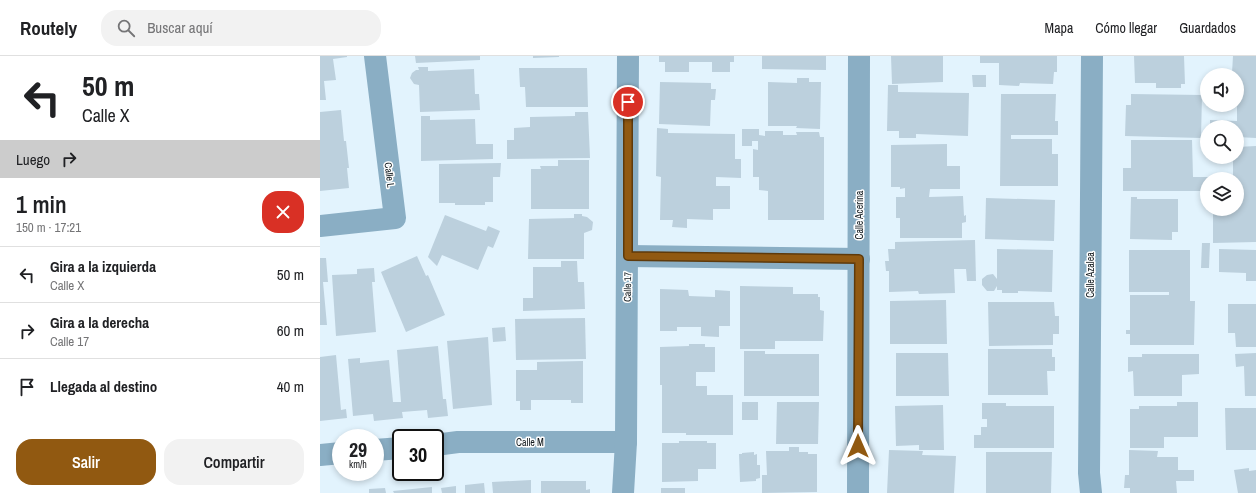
<!DOCTYPE html>
<html lang="es">
<meta charset="utf-8">
<style>
:root{--surface:#fff;--page:#f2f2f2;--text:#202124;--muted:#757577;--line:#e0e0e0;--accent:#915911}
body{margin:0;font-family:"Archivo Narrow",sans-serif;background:var(--page);color:var(--text);height:100vh;display:flex;flex-direction:column;font-size:15px;white-space:nowrap}
*{box-sizing:border-box;margin:0}
p{font-size:13px;color:var(--muted)}
.icon{flex:none;width:22px;height:22px;fill:none;stroke:currentColor;stroke-width:2;stroke-linecap:round;stroke-linejoin:round}
.map{position:relative;flex:1;overflow:hidden}
.details{display:flex;flex-direction:column;background:var(--surface);width:320px}
.details>*{flex:none}
.top-card{background:#fff;color:var(--text);overflow:hidden}
.controls{position:absolute;left:880px;top:12px;display:grid;gap:8px}
.controls a{display:grid;place-items:center;width:44px;height:44px;border-radius:50%;background:var(--surface);box-shadow:0 2px 6px #0003;font-size:20px}
.speed{position:absolute;left:12px;top:373px;display:flex;gap:8px;font-size:20px;font-weight:700;text-align:center}
.speed>*{display:grid;place-content:center;width:52px;height:52px;border-radius:50%;background:var(--surface);box-shadow:0 2px 6px #0003;line-height:1}
.speed small{font-size:10px;font-weight:400}
.speed .limit{border:2px solid #111;border-radius:6px;background:#fff;color:#111}
.pin{position:absolute;display:grid;place-items:center;width:34px;height:34px;color:#fff;margin:-17px;border:2px solid #fff;border-radius:50%;box-shadow:0 1px 4px #0007}
.me{position:absolute;width:44px;margin:-22px;rotate:0deg;stroke-linejoin:round;filter:drop-shadow(0 0 3px #0008)}
.turn{display:flex;align-items:center;gap:14px;height:84px;padding:0 16px;font-size:18px}
.turn .icon{width:52px;height:52px;stroke-width:2.5}
.turn b{display:block;font-size:28px;line-height:34px}
.then{display:flex;align-items:center;height:38px;padding:0 16px;background:#0003;gap:8px;font-size:15px}
.round{display:grid;place-items:center;flex:none;width:42px;height:42px;border-radius:16px;background:var(--page)}
.headline{display:flex;align-items:center;justify-content:space-between;height:68px;padding:0 16px}
h1{font-size:24px;font-weight:600;line-height:30px}
.primary-button{display:flex;gap:8px;margin-top:auto;padding:8px 16px}
.primary-button a{flex:1;height:46px;border-radius:16px;background:var(--accent);color:#fff;font-size:16px;font-weight:600;line-height:46px;text-align:center}
.primary-button a+a{background:var(--page);color:var(--text)}
ul{padding:0;list-style:none}
li{display:flex;align-items:center;gap:12px;height:56px;padding:0 16px;border-top:1px solid var(--line)}
li div{flex:1}
li b{display:block;font-size:15px}
li em{font-style:normal}
header{display:flex;align-items:center;gap:24px;box-sizing:border-box;height:56px;padding:0 20px;background:var(--surface);border-bottom:1px solid var(--line)}
header strong{font-size:19px}
nav{display:flex;gap:22px;margin-inline-start:auto;font-size:14px}
.search{width:280px;height:36px;background:var(--page);display:flex;align-items:center;gap:10px;box-sizing:border-box;padding:0 14px;border-radius:16px;color:var(--muted);font-size:15px}
main{display:flex;flex:1;min-height:0}
.map>svg:first-child{display:block}
</style>
<header>
<strong>Routely</strong>
<div class="search"><svg class="icon" aria-label="search" viewBox="0 0 24 24"><circle cx="10" cy="10" r="6"/><path d="M15 15l6 6"/></svg>Buscar aquí</div>
<nav><a>Mapa</a><a>Cómo llegar</a><a>Guardados</a></nav>
</header>
<main>
<section class="details">
<div class="top-card">
<div class="turn"><svg class="icon" aria-label="left" viewBox="0 0 24 24"><path d="M17 20v-9H6M10 6l-5 5 5 5"/></svg><div><b>50 m</b>Calle X</div></div>
<div class="then">Luego<svg class="icon" aria-label="right" viewBox="0 0 24 24"><path d="M7 20v-9h11M14 6l5 5-5 5"/></svg></div>
</div>
<div class="headline"><div><h1>1 min</h1><p>150 m · 17:21</p></div><a class="round" style="background:#d93025;color:#fff"><svg class="icon" aria-label="close" viewBox="0 0 24 24"><path d="M6 6l12 12M18 6L6 18"/></svg></a></div>
<ul>
<li><svg class="icon" aria-label="left" viewBox="0 0 24 24"><path d="M17 20v-9H6M10 6l-5 5 5 5"/></svg><div><b>Gira a la izquierda</b><p>Calle X</p></div><em>50 m</em></li>
<li><svg class="icon" aria-label="right" viewBox="0 0 24 24"><path d="M7 20v-9h11M14 6l5 5-5 5"/></svg><div><b>Gira a la derecha</b><p>Calle 17</p></div><em>60 m</em></li>
<li><svg class="icon" aria-label="arrive" viewBox="0 0 24 24"><path d="M6 21V4h12l-3 4 3 4H6"/></svg><div><b>Llegada al destino</b></div><em>40 m</em></li>
</ul>
<div class="primary-button"><a>Salir</a><a>Compartir</a></div>
</section>
<div class="map">
<svg width="936" height="437" viewBox="0 0 936 437">
<rect width="100%" height="100%" fill="#e2f3fd"/>
<!-- building -->
<g fill="#bcd0dd">
<polygon points="0,0 27,0 27,1 13,3 16,24 4,25 6,44 0,44"/>
<polygon points="95,0 160,0 160,4 96,7"/>
<polygon points="213,0 239,0 239,1 213,2"/>
<polygon points="339,0 414,0 414,6 410,6 410,16 392,16 392,6 369,6 369,16 345,16 345,6 339,6"/>
<polygon points="442,0 506,0 506,14 442,13"/>
<polygon points="571,0 623,0 623,26 572,28"/>
<polygon points="660,0 737,0 737,16 734,16 733,28 700,27 699,30 679,29 679,7 660,7"/>
<polygon points="814,0 864,0 865,28 861,28 861,32 836,32 836,27 815,27"/>
<polygon points="913,0 936,0 936,82 917,81 917,71 890,71 890,64 917,65 917,19 906,19 906,18 912,17"/>
<polygon points="98,11 108,11 108,15 154,13 155,38 159,38 160,54 100,56 99,29 94,28 90,22 92,17 96,14 99,14"/>
<polygon points="199,12 267,12 268,51 206,51 205,31 200,31"/>
<polygon points="652,19 666,19 666,31 653,31"/>
<polygon points="477,22 489,22 489,26 501,26 500,73 476,72 477,70 448,70 448,26 477,27"/>
<polygon points="340,26 391,27 391,33 396,33 395,44 391,44 390,70 339,68"/>
<polygon points="568,29 578,29 578,36 649,37 648,80 596,78 596,82 579,82 579,75 567,75"/>
<polygon points="681,38 736,38 735,65 738,65 738,79 691,79 691,83 732,83 732,98 738,98 738,130 680,130"/>
<polygon points="811,38 882,39 881,82 805,80 806,49 811,49"/>
<polygon points="21,54 24,85 26,85 29,112 27,112 29,132 0,135 0,56"/>
<polygon points="255,56 268,56 270,102 187,103 187,84 194,84 194,72 210,71 210,61 255,60"/>
<polygon points="101,60 110,60 110,64 155,63 156,88 173,88 173,103 101,105"/>
<polygon points="337,72 348,73 348,77 415,78 415,103 421,103 421,122 396,121 396,130 410,130 410,153 393,153 393,164 367,163 367,172 352,171 353,164 340,164 341,121 336,120"/>
<polygon points="422,73 439,73 439,79 445,80 445,75 463,75 463,79 477,79 476,76 499,76 500,81 504,81 504,164 448,164 448,135 439,134 439,121 433,121 433,93 438,94 438,85 432,85 432,90 422,90"/>
<polygon points="811,84 872,84 873,121 888,121 887,123 887,129 883,129 883,135 803,135 803,112 811,112"/>
<polygon points="627,88 627,110 640,110 640,133 610,133 609,141 643,140 644,160 646,159 646,166 642,167 642,182 580,182 580,162 576,162 576,141 585,141 585,132 580,133 580,131 571,131 571,89"/>
<polygon points="936,90 936,186 893,187 893,153 917,153 917,123 913,123 913,101 917,101 917,91"/>
<polygon points="238,104 269,104 269,153 211,153 211,113 221,113 220,110 238,110"/>
<polygon points="181,107 180,121 173,121 173,146 165,146 165,149 135,149 135,147 119,147 119,108"/>
<polygon points="811,141 817,141 817,143 858,143 858,176 852,176 852,184 810,183"/>
<polygon points="666,142 735,144 734,185 665,183"/>
<polygon points="254,158 262,158 262,160 267,161 273,166 272,174 264,177 264,203 208,203 209,163 254,162"/>
<polygon points="125,159 166,175 168,170 180,175 173,192 168,190 158,214 122,199 117,210 108,201"/>
<polygon points="655,184 656,225 647,225 646,213 634,213 635,237 599,238 598,235 569,236 569,215 566,215 565,205 569,205 568,193 575,193 575,186"/>
<polygon points="882,187 890,187 889,212 881,212"/>
<polygon points="677,193 733,194 732,236 698,235 698,237 682,237 682,234 677,234 677,230 674,235 667,235 662,229 662,223 667,219 673,218 677,223"/>
<polygon points="899,193 936,194 936,225 926,225 926,217 899,216"/>
<polygon points="809,194 870,194 870,245 875,245 874,289 810,289 810,278 806,278 806,274 810,274 810,239 849,239 849,236 809,236"/>
<polygon points="97,200 106,220 108,219 125,259 86,276 61,216"/>
<polygon points="0,202 6,202 8,226 3,226 7,269 0,269"/>
<polygon points="241,205 257,205 258,226 264,226 265,253 203,255 203,242 213,242 213,211 241,211"/>
<polygon points="54,212 55,226 52,226 56,276 16,280 12,219 37,218 37,213"/>
<polygon points="420,230 473,231 473,238 498,238 498,241 500,241 500,254 504,255 503,285 455,285 455,293 420,293"/>
<polygon points="340,233 368,234 369,240 395,241 395,234 410,235 410,270 399,270 399,281 381,280 381,271 357,271 357,275 340,275"/>
<polygon points="626,244 627,288 570,288 570,245"/>
<polygon points="668,246 734,246 735,260 739,260 739,278 733,278 733,289 669,290"/>
<polygon points="908,248 936,248 936,291 916,291 915,277 908,277"/>
<polygon points="265,262 266,303 196,304 195,263"/>
<polygon points="185,271 186,285 173,286 172,272"/>
<polygon points="168,281 172,349 133,353 127,285"/>
<polygon points="369,288 385,288 385,291 395,291 395,316 376,316 376,330 387,330 387,339 413,339 413,379 366,379 366,377 342,377 342,329 340,329 340,291 369,290"/>
<polygon points="118,290 123,343 126,343 128,360 108,362 107,354 82,356 83,362 54,365 53,358 33,360 28,303 40,302 40,307 69,304 73,346 81,346 77,294"/>
<polygon points="668,293 732,293 732,301 735,301 735,315 727,315 728,339 668,339"/>
<polygon points="424,295 445,295 445,298 499,298 499,340 424,340"/>
<polygon points="576,297 628,297 629,340 576,340"/>
<polygon points="936,297 936,340 925,340 924,310 916,311 915,298"/>
<polygon points="822,298 879,298 879,318 862,319 862,340 814,340 813,315 808,316 808,301 822,301"/>
<polygon points="16,299 21,354 26,353 27,362 0,365 0,301"/>
<polygon points="263,305 263,347 251,347 251,344 211,344 211,354 200,354 200,345 196,345 196,314 217,314 217,306"/>
<rect x="422" y="346" width="16" height="18"/>
<polygon points="457,346 499,346 498,388 456,388"/>
<polygon points="857,346 878,346 878,381 844,381 844,392 810,392 810,353 819,353 819,350 857,350"/>
<polygon points="662,347 686,347 686,350 734,350 734,392 654,392 654,379 661,379 661,371 667,371 667,363 662,363"/>
<polygon points="623,349 624,394 599,394 599,389 576,390 575,350"/>
<polygon points="905,352 936,352 936,394 906,394"/>
<polygon points="359,385 387,385 387,387 396,387 396,413 378,413 378,425 342,426 342,387 359,387"/>
<polygon points="469,391 479,391 479,396 488,396 488,398 497,398 497,436 442,437 442,419 447,419 446,395 469,395"/>
<polygon points="569,394 603,395 602,399 636,400 634,437 567,437"/>
<polygon points="809,394 838,395 837,401 858,401 858,414 874,414 874,425 856,425 857,437 810,437 810,432 804,432 805,419 809,419"/>
<polygon points="434,396 434,399 437,398 437,409 440,409 440,422 436,423 436,425 420,426 419,398 422,398 422,397"/>
<polygon points="666,396 732,396 731,437 666,437"/>
<polygon points="929,412 929,415 936,414 936,437 918,437 914,414"/>
<polygon points="211,424 211,437 173,437 172,426"/>
<polygon points="221,425 266,425 266,434 270,433 270,437 221,437"/>
<polygon points="164,427 165,437 145,437 145,429"/>
<polygon points="136,430 136,437 122,437 121,432"/>
<polygon points="112,431 112,437 74,437 73,435"/>
<polygon points="65,432 66,437 49,437 49,433"/>
<rect x="341" y="432" width="24" height="5"/>
</g>
<g fill="none" stroke-linecap="round" stroke-linejoin="round">
<!-- minor -->
<g stroke="#8aaec4" stroke-width="22">
<polyline points="0,170 75,162 55,0"/>
<polyline points="308,200 539,203"/>
<polyline points="115,389 138,386 306,386"/>
<polyline points="55,394 81,392"/>
<polyline points="0,399 21,397"/>
<polyline points="303,437 306,386 308,0"/>
<polyline points="538,437 539,0"/>
<polyline points="771,437 769,417 772,0"/>
</g>
</g>
<g fill="none" stroke-linecap="round" stroke-linejoin="round">
<!-- route casing -->
<g stroke="#5e3a0b" stroke-width="10">
<polyline id="route" points="308,46 308,200 539,203 538,390"/>
</g>
<!-- route -->
<use href="#route" stroke="#915911" stroke-width="7"/>
</g>
<g text-anchor="middle" stroke-width="3" stroke-linejoin="round" paint-order="stroke">
<!-- street labels -->
<g font-size="10" fill="#11191d" stroke="#fff">
<text transform="translate(70 119) rotate(83)" y="4">Calle L</text>
<text transform="translate(539 159) rotate(-90)" y="4">Calle Acerina</text>
<text transform="translate(770 219) rotate(-90)" y="4">Calle Azalea</text>
<text transform="translate(307 231) rotate(-89)" y="4">Calle 17</text>
<text x="210" y="390">Calle M</text>
</g>
</g>
</svg>
<div class="controls">
<a><svg class="icon" aria-label="sound" viewBox="0 0 24 24"><path d="M4 9h4l5-4v14l-5-4H4zM17 9q2 3 0 6"/></svg></a>
<a><svg class="icon" aria-label="search" viewBox="0 0 24 24"><circle cx="10" cy="10" r="6"/><path d="M15 15l6 6"/></svg></a>
<a><svg class="icon" aria-label="layers" viewBox="0 0 24 24"><path d="M12 4l9 5-9 5-9-5zM3 14l9 5 9-5"/></svg></a>
</div>
<div class="speed"><div>29<small>km/h</small></div><div class="limit">30</div></div>
<div class="pin" style="left:308px;top:46px;background:#d93025"><svg class="icon" aria-label="arrive" viewBox="0 0 24 24"><path d="M6 21V4h12l-3 4 3 4H6"/></svg></div>
<svg class="me" style="left:538px;top:390px" viewBox="-20 -20 40 40"><path d="M0-17L14 15 0 8-14 15z" fill="#915911" stroke="#fff" stroke-width="4"/></svg>
</div>
</main>
